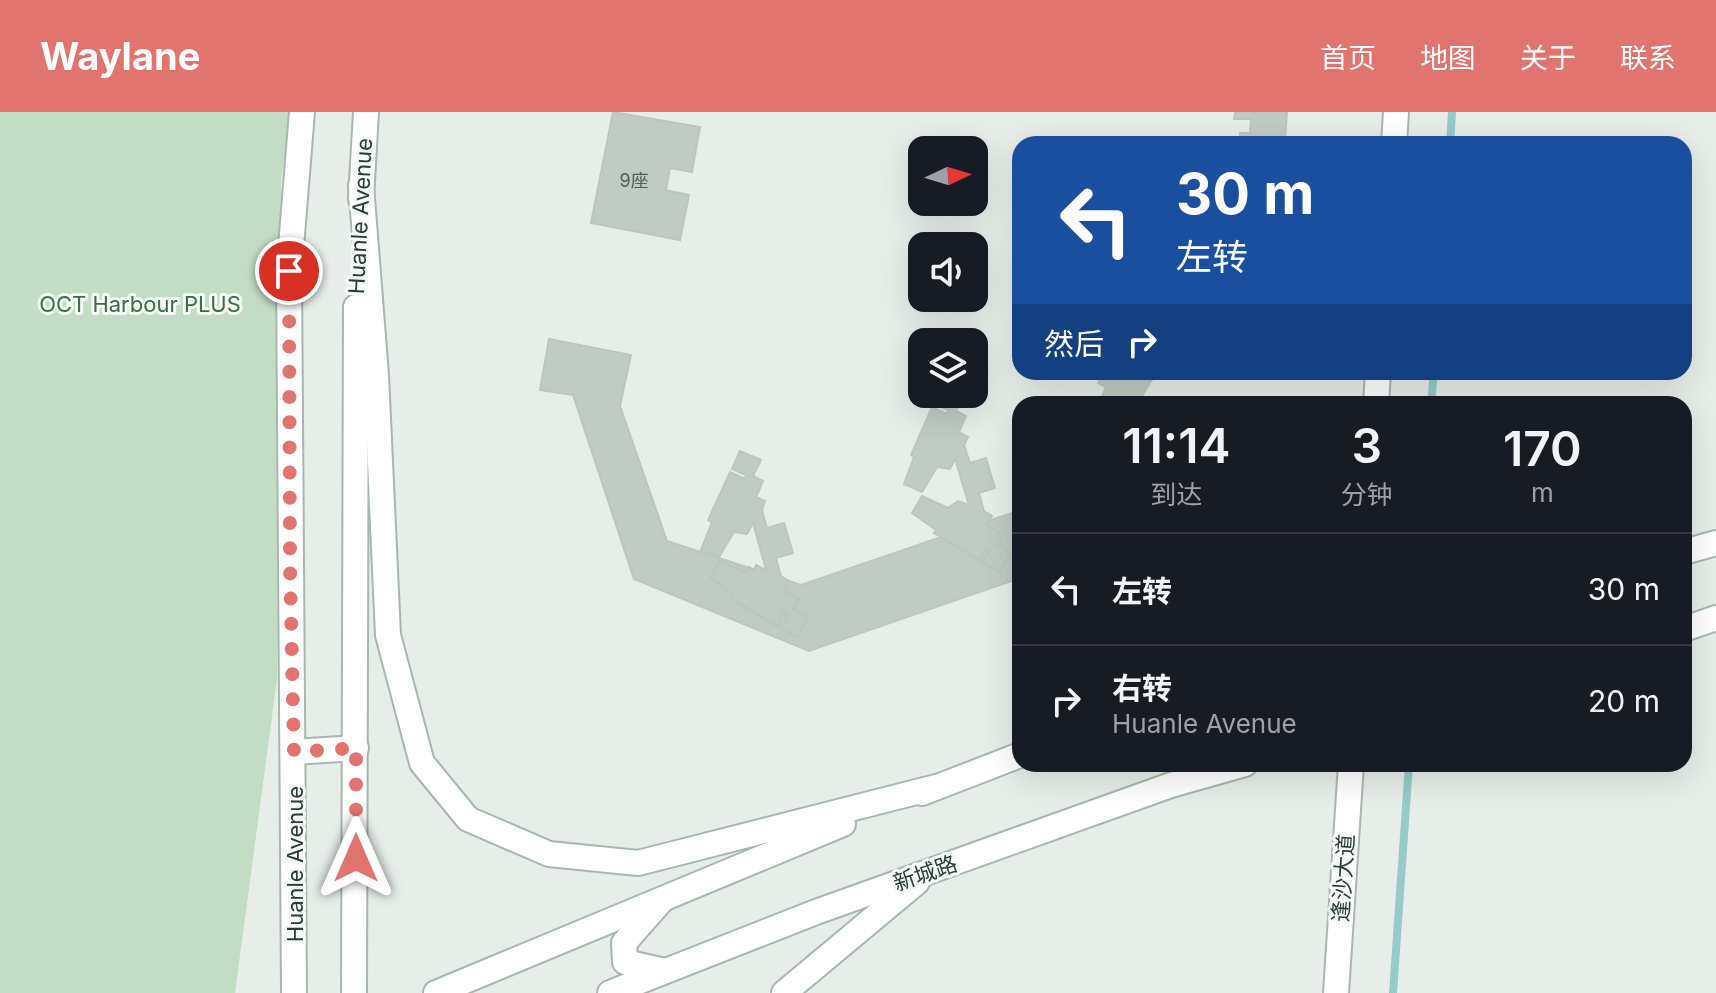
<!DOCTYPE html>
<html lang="zh">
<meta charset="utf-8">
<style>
:root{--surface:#171b24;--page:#20242c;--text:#f1f3f6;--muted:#9ea1a6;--line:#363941;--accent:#e27470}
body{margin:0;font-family:Inter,"Noto Sans SC",sans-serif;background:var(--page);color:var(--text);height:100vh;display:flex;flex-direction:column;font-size:30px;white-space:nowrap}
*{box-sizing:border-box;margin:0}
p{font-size:26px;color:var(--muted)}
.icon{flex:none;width:44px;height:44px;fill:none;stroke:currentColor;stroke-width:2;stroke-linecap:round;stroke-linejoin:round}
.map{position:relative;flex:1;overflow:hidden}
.sheet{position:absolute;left:1012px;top:284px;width:680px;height:376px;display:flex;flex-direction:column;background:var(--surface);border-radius:24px;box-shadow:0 8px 32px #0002}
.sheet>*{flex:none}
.guide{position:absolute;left:1012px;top:24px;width:680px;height:244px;border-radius:24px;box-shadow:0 8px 32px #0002;background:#1a4fa0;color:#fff;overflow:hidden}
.needle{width:52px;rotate:86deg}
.controls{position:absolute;left:908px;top:24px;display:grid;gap:16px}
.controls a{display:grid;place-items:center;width:80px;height:80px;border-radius:16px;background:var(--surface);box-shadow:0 8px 32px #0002;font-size:40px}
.pin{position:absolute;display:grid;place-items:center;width:68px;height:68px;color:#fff;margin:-34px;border:4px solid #fff;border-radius:50%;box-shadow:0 2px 8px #0007}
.me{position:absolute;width:88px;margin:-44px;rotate:0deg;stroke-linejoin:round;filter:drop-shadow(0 0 6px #0008)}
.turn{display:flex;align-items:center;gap:28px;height:168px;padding:0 32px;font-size:36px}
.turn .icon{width:104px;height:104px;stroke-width:2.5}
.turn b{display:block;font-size:56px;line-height:68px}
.then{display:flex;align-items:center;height:76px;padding:0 32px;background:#0003;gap:16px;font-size:30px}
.eta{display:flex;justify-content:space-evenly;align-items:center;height:136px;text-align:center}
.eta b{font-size:48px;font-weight:600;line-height:56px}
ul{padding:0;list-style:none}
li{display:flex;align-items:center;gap:24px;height:112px;padding:0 32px;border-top:2px solid var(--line)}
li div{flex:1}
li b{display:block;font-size:30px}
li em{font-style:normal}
header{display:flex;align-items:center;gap:48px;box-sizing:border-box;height:112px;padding:0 40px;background:var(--accent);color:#fff}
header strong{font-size:38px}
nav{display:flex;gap:44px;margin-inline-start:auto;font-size:28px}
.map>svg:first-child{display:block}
</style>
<header>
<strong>Waylane</strong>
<nav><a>首页</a><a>地图</a><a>关于</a><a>联系</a></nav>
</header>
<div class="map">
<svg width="1716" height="881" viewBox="0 0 1716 881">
<rect width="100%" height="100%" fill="#e7eee9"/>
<!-- green -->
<polygon fill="#c3dcc4" points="0,0 292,0 281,68 277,567 235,881 0,881"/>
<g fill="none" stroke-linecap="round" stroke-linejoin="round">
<!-- stream -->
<g stroke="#96cbc8" stroke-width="8">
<polyline points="1450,32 1452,0"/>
<polyline points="1431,292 1434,260"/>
<polyline points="1393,881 1409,652"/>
</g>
</g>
<!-- building -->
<g fill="#bfcbc4" stroke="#bac7bf" stroke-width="2">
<polygon points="613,0 700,15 692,60 670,56 666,78 689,83 680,128 591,111"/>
<polygon points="1235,0 1287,0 1285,30 1288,32 1240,32 1240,21 1250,21 1251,7 1234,7"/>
<polygon points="549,227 631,243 620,294 667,429 801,473 1020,398 1020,466 809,539 634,467 573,283 540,278"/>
<polygon points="1103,260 1152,260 1150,265 1153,266 1137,292 1110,292 1101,287 1106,275 1098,271"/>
<polygon points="939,282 963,283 956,299 966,304 959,320 968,325 964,333 970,351 986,346 995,376 979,381 984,399 992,404 986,413 1002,423 996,432 1011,441 999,460 982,450 990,437 987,435 979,448 934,421 936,418 912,401 922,384 948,396 958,389 969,393 955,347 950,357 937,355 922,380 904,372 914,345 911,343 932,295 947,302 948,298 934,292"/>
<polygon points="740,339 761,348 753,364 763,369 756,385 765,389 762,398 767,416 784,411 793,441 776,446 781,464 789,469 784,478 799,487 793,497 808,506 797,525 779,515 788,502 784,500 776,514 731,486 734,483 710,465 720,449 746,461 749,455 754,458 756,453 766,458 753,411 747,422 734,420 719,445 701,438 712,410 708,408 730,360 745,367 746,363 732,357"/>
</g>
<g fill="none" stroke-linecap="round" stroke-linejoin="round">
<!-- street casing -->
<g stroke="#aab6af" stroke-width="28">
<g id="street">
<polyline points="1394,32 1396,0"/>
<polyline points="1376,292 1378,260"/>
<polyline points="1336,881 1351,652"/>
</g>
</g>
<!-- secondary casing -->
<g stroke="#a6b8ae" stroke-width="28">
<g id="secondary">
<polyline points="361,73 376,263 388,523 422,651 468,707 549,742 638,751 936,675"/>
<polyline points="361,87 366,0"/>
<polyline points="1684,440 1716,431"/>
<polyline points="1684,517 1716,506"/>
<polyline points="294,640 356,636"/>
<polyline points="922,681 1020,643"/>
<polyline points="661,789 624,831 625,850 665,859"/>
<polyline points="294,881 289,159 302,0"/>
<polyline points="354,881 356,195"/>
<polyline points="436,881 843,712"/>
<polyline points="610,881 816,800 1171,673 1245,652"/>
<polyline points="784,881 917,770"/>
</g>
</g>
<!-- street -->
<use href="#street" stroke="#fff" stroke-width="24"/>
<!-- secondary -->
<use href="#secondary" stroke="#fff" stroke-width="24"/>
</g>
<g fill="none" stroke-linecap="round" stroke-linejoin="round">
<!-- route -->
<polyline stroke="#e27470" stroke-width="14" stroke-dasharray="0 25.2" points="289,159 290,453 294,640 356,636 356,746"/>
</g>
<g text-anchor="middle" stroke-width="6" stroke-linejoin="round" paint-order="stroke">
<!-- number labels -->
<g font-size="18" fill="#4d6157">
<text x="634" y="75">9座</text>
</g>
<!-- street labels -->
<g font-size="22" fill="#273e33" stroke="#f7faf8">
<text transform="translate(360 104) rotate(-87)" y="8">Huanle Avenue</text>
<text transform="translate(295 752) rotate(-90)" y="8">Huanle Avenue</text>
<text transform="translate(925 761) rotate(-19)" y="8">新城路</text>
<text transform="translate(1343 766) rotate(-86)" y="8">逢沙大道</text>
</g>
<!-- park labels -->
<g font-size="22" fill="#367040" stroke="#f7faf8">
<text x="140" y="200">OCT Harbour PLUS</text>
</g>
</g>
</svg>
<div class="controls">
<a><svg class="needle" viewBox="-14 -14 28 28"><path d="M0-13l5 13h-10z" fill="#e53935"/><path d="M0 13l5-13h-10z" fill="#9ea1a6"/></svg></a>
<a><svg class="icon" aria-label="sound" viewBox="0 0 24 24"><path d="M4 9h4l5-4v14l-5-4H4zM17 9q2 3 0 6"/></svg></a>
<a><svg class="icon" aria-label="layers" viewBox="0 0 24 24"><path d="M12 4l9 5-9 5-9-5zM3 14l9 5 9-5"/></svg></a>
</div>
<div class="pin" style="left:289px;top:159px;background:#d93025"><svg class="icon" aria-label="arrive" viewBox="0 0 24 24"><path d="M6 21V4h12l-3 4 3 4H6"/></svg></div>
<svg class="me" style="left:356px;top:746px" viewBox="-20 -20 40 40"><path d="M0-17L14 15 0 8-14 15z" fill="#e27470" stroke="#fff" stroke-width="4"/></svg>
<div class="guide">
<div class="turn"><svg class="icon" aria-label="left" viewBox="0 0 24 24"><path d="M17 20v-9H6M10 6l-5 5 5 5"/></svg><div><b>30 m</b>左转</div></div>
<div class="then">然后<svg class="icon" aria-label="right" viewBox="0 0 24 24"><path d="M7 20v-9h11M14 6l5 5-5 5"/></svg></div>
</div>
<section class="sheet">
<div class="eta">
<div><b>11:14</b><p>到达</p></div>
<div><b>3</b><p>分钟</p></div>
<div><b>170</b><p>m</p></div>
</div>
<ul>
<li><svg class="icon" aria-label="left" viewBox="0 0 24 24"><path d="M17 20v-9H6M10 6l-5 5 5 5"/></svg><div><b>左转</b></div><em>30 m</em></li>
<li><svg class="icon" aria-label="right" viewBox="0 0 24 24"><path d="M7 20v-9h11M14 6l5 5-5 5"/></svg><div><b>右转</b><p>Huanle Avenue</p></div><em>20 m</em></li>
</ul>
</section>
</div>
